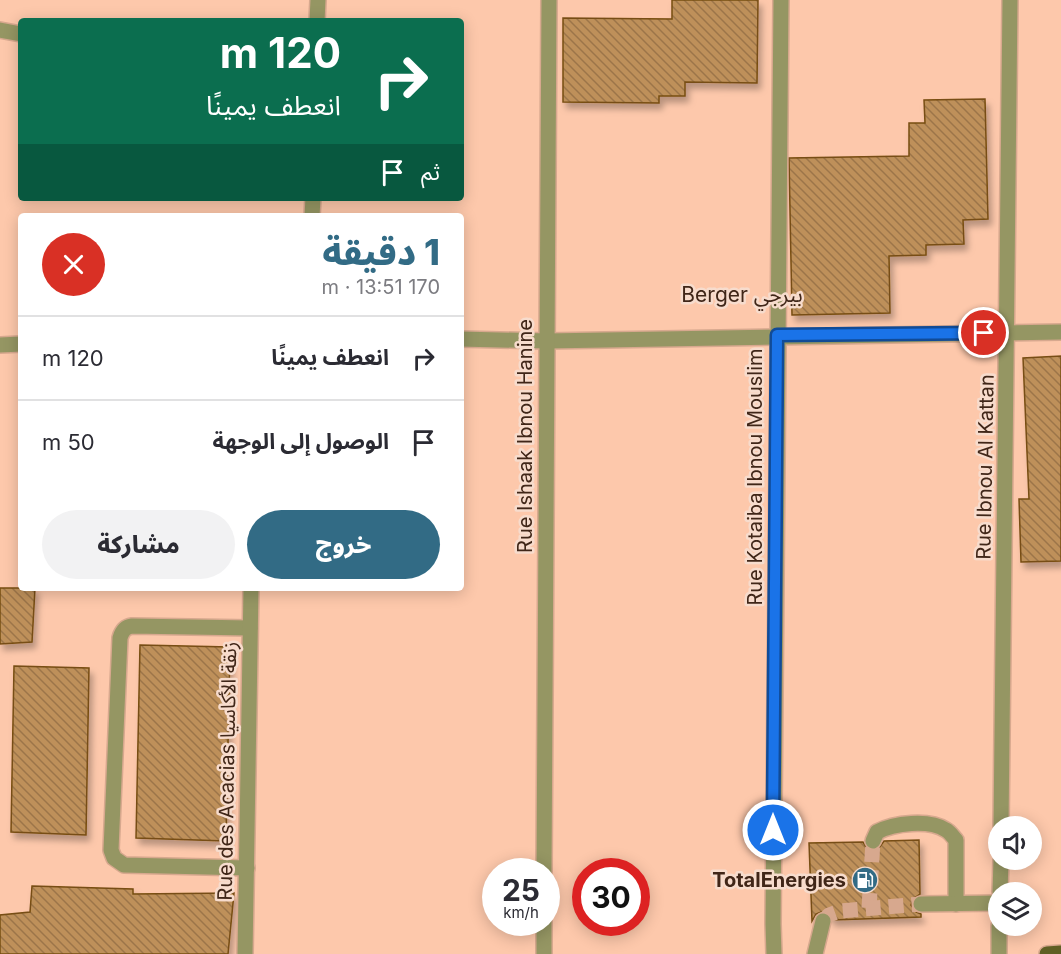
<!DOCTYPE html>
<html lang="ar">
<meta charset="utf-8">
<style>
:root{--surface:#fff;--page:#f2f2f3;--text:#2b2b33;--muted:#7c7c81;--line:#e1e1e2;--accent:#326b85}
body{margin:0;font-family:Inter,"Noto Sans Arabic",sans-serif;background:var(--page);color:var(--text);direction:rtl;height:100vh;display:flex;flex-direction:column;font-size:22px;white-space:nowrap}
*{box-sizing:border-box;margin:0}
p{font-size:20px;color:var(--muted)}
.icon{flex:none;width:33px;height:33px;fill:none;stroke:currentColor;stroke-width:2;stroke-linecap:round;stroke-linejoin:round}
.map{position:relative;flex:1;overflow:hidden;direction:ltr}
.panel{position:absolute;left:18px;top:213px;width:446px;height:378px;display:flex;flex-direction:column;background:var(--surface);border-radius:6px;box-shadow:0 3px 15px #0003;direction:rtl}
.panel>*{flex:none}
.hud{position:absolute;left:18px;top:18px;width:446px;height:183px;border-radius:6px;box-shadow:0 3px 15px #0003;direction:rtl;background:#0b6e4f;color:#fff;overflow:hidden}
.tools{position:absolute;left:988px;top:816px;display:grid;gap:12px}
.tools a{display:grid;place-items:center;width:54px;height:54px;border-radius:50%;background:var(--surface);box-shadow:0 3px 15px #0003;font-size:30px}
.speed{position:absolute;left:482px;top:858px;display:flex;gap:12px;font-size:30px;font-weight:700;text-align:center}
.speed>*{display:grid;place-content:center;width:78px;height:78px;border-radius:50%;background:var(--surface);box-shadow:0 3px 15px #0003;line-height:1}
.speed small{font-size:15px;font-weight:400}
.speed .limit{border:9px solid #d22;background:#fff;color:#111}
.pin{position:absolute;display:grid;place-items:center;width:51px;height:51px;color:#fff;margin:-26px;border:3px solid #fff;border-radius:50%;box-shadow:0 2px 6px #0007}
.me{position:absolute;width:66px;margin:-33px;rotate:0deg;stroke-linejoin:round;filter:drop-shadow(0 0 4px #0008)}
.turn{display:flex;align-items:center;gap:21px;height:126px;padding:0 24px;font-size:27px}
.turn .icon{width:78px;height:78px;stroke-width:2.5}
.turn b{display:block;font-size:42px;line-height:51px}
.then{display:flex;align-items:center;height:57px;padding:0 24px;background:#0003;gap:12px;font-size:22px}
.round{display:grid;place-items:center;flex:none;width:63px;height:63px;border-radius:32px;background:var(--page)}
.overview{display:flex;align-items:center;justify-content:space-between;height:102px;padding:0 24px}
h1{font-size:36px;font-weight:800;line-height:45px;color:var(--accent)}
.primary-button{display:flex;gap:12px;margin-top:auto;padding:12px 24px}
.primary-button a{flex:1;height:69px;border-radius:36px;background:var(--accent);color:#fff;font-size:24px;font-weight:800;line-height:69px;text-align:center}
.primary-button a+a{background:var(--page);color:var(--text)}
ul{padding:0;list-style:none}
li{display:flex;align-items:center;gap:18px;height:84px;padding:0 24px;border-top:2px solid var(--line)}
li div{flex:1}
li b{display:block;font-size:22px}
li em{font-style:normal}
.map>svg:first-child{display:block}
</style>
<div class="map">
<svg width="1061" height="954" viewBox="0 0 1061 954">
<defs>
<pattern id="building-back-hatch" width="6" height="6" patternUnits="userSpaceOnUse" patternTransform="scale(1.5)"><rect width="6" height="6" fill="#be905a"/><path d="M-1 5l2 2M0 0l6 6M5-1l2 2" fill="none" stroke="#9c7549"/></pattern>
<filter id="shadow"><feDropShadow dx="3.5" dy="6" stdDeviation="3" flood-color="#0004"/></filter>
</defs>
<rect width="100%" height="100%" fill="#fdc8ab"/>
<!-- building -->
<g fill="url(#building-back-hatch)" stroke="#774d12" stroke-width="1.5" filter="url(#shadow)">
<polygon points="672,0 758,0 757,83 685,82 685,96 659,96 659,103 563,102 563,18 672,19"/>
<polygon points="985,99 988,219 963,220 964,244 926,245 926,255 889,256 890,313 792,315 789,158 909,156 909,123 925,123 924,100"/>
<polygon points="1061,356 1061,561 1021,562 1019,499 1029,499 1023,358"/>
<polygon points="0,588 35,588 32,642 0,644"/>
<polygon points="140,645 230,647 226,841 136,838"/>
<polygon points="14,666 89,668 86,835 11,832"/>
<polygon points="919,840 920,894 913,899 911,905 916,912 921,914 921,917 832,920 829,914 821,912 816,914 812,921 809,843 863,842 866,847 873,851 879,848 884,841"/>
<polygon points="32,886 133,889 133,894 234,893 228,954 0,954 0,915 30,912"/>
</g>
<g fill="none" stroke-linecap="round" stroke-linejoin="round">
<!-- minor-tunnel -->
<g stroke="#d7a88e" stroke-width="15" stroke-dasharray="15 8" stroke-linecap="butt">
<polyline points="869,908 873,841"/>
<polyline points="823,921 829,915 840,911 921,904"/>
</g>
<!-- minor casing -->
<g stroke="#d7a88e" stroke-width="18">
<g id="minor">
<polyline points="317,21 318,0"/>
<polyline points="0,30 21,34"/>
<polyline points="312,216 313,198"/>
<polyline points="460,339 547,341 1061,332"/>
<polyline points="0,345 21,344"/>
<polyline points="1001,826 1010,0"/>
<path d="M873 841 877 832C894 823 929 819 946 830 950 832 953 837 956 840V904"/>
<path d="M247 868 124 865 114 858 111 850 120 638C122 631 125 627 132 626L250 628"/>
<polyline points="544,872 549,0"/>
<polyline points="1000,892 1001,860"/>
<polyline points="921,904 999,903"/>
<polyline points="245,954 251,588"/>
<polyline points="544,954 544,922"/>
<polyline points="774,954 773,924 781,0"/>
<polyline points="815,954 823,921"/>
<polyline points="999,954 999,926"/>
</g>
</g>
<!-- major casing -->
<g stroke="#d7a88e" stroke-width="18">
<polyline id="major" points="1047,954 1061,953"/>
</g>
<!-- minor -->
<use href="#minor" stroke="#959663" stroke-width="15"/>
<!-- major -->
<use href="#major" stroke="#5f5f24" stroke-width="15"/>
</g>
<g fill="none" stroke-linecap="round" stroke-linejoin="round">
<!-- route casing -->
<g stroke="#114b97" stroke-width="15">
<polyline id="route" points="773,830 777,335 984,333"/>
</g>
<!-- route -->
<use href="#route" stroke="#1a73e8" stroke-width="10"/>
</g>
<!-- icons -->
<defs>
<g id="fuel-disc" transform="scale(1.35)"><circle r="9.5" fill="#326b85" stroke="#f7dccd"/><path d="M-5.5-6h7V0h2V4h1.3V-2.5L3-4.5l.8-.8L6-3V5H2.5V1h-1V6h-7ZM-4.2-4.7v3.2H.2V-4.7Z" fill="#fff"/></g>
</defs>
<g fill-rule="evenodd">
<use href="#fuel-disc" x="865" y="880"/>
</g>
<g text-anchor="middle" stroke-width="5" stroke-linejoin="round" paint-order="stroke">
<!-- street labels -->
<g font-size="20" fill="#402618" stroke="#f7dccd">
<text transform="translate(525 436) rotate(-90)" y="7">Rue Ishaak Ibnou Hanine</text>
<text transform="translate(985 467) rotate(-89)" y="7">Rue Ibnou Al Kattan</text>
<text transform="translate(755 477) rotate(-90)" y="7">Rue Kotaiba Ibnou Mouslim</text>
<text transform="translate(227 771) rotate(-89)" y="7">Rue des Acacias زنقة الأكاسيا</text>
</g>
<!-- poi labels -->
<g font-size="20" font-weight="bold" fill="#402618" stroke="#f7dccd" text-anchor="end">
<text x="846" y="887">TotalEnergies</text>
</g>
<!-- neighbourhood labels -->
<g font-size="21" fill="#402618" stroke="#f7dccd">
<text x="742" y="302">Berger بيرجي</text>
</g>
</g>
</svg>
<div class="tools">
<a><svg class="icon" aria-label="sound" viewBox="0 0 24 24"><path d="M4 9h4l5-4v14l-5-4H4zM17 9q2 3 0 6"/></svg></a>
<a><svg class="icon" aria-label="layers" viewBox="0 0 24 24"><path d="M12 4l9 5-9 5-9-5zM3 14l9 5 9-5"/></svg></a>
</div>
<div class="speed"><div>25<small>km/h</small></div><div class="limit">30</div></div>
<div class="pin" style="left:984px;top:333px;background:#d93025"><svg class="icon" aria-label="arrive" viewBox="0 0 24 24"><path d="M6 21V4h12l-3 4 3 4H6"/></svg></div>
<svg class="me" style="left:773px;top:830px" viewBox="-20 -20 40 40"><circle r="17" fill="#1a73e8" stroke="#fff" stroke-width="3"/><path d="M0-11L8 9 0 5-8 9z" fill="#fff"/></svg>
<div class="hud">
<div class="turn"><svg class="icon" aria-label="right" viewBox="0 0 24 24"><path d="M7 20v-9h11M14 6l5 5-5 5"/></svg><div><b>120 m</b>انعطف يمينًا</div></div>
<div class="then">ثم<svg class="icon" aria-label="arrive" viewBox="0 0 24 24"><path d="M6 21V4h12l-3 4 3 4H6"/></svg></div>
</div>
<section class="panel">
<div class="overview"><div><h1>1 دقيقة</h1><p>170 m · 13:51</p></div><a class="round" style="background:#d93025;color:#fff"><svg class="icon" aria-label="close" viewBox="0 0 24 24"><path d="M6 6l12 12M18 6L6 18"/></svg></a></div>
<ul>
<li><svg class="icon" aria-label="right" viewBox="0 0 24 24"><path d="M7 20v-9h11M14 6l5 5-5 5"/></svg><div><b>انعطف يمينًا</b></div><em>120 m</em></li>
<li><svg class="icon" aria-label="arrive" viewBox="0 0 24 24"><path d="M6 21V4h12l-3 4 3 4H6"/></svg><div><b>الوصول إلى الوجهة</b></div><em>50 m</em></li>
</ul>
<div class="primary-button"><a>خروج</a><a>مشاركة</a></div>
</section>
</div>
